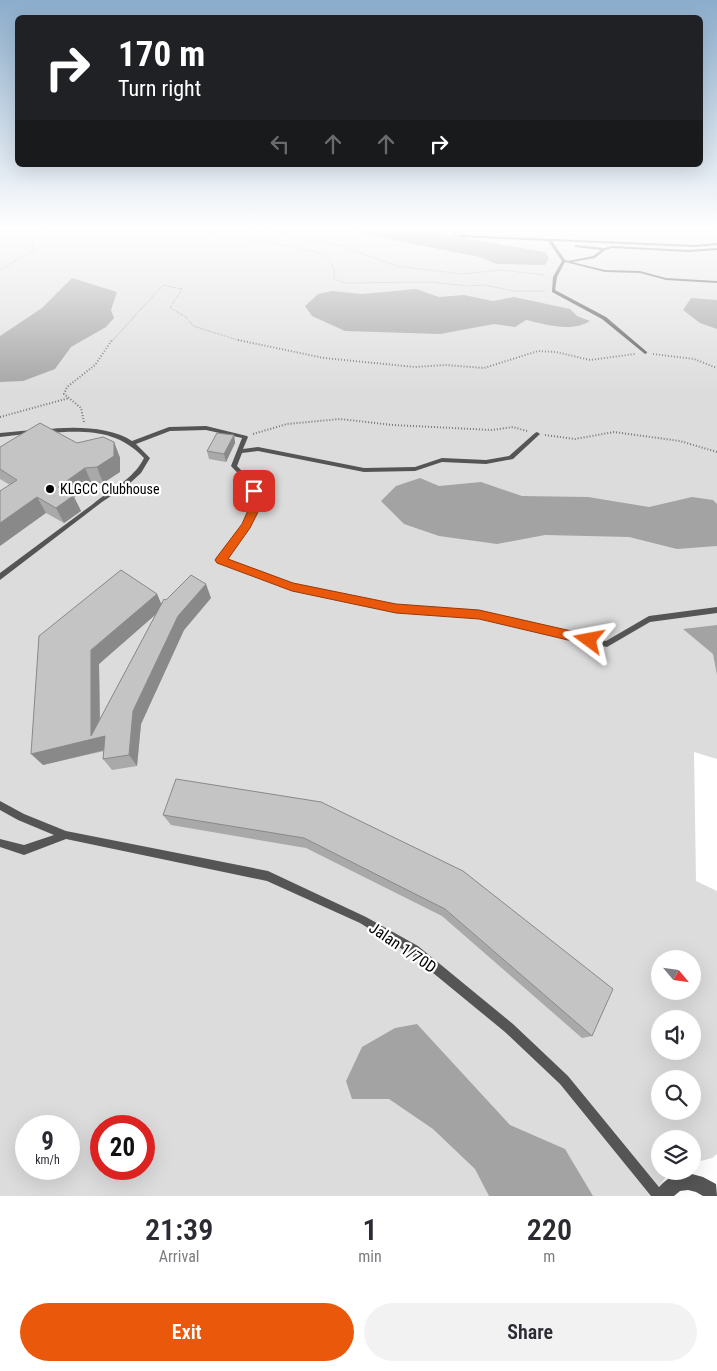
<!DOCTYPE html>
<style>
:root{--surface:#fff;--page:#f2f2f3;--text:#2b2b33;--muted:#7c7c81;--accent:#ea580c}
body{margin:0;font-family:"Roboto Condensed",sans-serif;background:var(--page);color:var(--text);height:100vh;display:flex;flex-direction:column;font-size:19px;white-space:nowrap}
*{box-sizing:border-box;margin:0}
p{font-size:16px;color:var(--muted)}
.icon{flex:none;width:28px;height:28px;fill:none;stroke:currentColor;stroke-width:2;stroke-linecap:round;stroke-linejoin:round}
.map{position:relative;height:1196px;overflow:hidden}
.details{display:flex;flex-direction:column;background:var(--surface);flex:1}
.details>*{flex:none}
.hud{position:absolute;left:15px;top:15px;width:688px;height:152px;border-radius:8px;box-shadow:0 5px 20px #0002;background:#202124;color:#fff;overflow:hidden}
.needle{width:32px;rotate:119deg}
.buttons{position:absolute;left:651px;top:950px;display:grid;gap:10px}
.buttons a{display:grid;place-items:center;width:50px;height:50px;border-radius:50%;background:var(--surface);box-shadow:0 5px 20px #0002;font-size:25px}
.speed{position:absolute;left:15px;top:1115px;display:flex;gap:10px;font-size:25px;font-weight:700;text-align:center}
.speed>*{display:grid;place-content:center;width:65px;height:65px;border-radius:50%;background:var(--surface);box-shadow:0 5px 20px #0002;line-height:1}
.speed small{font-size:12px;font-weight:400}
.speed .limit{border:8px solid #d22;background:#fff;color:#111}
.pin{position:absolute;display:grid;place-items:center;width:42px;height:42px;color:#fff;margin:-21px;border-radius:10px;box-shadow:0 2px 8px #0006}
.me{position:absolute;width:55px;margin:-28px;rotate:283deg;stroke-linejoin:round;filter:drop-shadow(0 0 4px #0008)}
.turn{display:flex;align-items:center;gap:18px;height:105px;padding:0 20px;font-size:22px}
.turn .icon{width:65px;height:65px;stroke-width:2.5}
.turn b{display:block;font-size:35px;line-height:42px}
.lanes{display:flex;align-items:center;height:48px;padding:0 20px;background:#0003;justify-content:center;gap:25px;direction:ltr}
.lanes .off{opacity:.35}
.eta{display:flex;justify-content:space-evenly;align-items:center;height:85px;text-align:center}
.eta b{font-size:30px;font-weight:600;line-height:35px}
.cta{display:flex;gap:10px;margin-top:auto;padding:10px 20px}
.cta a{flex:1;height:58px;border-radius:30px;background:var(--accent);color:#fff;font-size:20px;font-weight:600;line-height:58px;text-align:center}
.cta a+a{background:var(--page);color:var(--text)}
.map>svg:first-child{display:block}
</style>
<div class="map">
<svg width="717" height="1196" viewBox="0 0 717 1196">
<rect width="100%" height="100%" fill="#fff"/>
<!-- green -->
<path fill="#dcdcdc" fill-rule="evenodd" d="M0 226H717V759L694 752 696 881 717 891V1154L712 1158 693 1163 692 1139H660V1171H673L668 1174 652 1196H0ZM660 959H692V991H660ZM660 1019H692V1051H660ZM660 1079H692V1111H660ZM26 1126H69V1169H26ZM101 1126H144V1169H101Z"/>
<!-- water -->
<g fill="#a3a3a3">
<polygon points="353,226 417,226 456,237 545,252 549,258 545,265 496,264 480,257 382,238 364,233"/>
<polygon points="72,278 117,292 111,310 114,318 106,327 71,347 55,369 23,381 0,382 0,336 42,308"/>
<path d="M416 289 439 297 464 295 493 301 514 297 570 309 577 316 590 321C571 333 545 324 526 320L515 327 494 324 440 334 345 331 312 316 305 306 318 294 332 291 362 294Z"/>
<polygon points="691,298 717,300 717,329 700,323 683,310"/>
<polygon points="420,478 439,486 481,482 522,496 588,497 649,507 692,497 713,500 717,504 717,546 677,549 629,537 545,535 497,544 439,536 404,524 381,501 396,486"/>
<polygon points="717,625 717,675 713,654 683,629"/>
<polygon points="417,1024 510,1125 565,1149 593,1196 489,1196 475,1169 433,1129 389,1099 352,1099 346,1081 362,1047 395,1028"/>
</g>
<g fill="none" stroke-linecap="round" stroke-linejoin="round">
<!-- river -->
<polygon fill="#a3a3a3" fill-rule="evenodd" points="458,226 472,226 461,240 451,240 449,237"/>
<!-- path-far1 -->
<g stroke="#777" stroke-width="1" stroke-dasharray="0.5 1" stroke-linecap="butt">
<path d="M192 226C201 229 211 234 221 236 247 241 307 244 327 258 333 263 335 272 334 279L346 283 431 282 468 286 485 285 513 291H546"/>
<polyline points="255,226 272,229 292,237 341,246 397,266 462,274 501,270 546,275"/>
<polyline points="428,226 444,232"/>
<polyline points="0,233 11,226"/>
<polyline points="0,270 34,250 32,243 46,230 45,226"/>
<polyline points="112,341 163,285 182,289 170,308 186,317 193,326 241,341"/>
</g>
<!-- path -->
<g stroke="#777" stroke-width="2" stroke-dasharray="1 2" stroke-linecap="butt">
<polyline points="238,340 324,358 415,367 446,365 484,368 538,351 556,352 590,360 635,354"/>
<polyline points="653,354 694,359 717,368"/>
<polyline points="0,417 69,398"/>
<polyline points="84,422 81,408 64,394 67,387 95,365 112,340"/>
<polyline points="253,434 287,424 340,419 393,425 492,430 513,427 527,431"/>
<polyline points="545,435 575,439 614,432 680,441 717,452"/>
</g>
<!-- service -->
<g fill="#555" fill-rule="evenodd">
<polygon points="460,235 695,245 717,243 717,245 695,247 552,241 565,260 568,261 593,256 601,250 575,247 575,245 576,245 604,248 612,246 689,250 717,248 717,250 689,252 612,248 605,250 595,258 572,262 605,270 640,271 666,278 717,281 717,283 666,280 640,273 605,272 565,262 557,277 555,290 606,317 647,352 647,353 645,354 602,319 552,292 553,277 562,261 548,241 459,237 459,235"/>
<path d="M206 426 247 436 248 437 243 449 258 447 364 468 415 467 442 458 486 460 509 456 535 433 537 432 540 434 513 459 486 464 442 462 415 471 364 472 258 451 242 453 237 466C244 473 253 480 257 490 265 513 237 542 224 559L293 585 396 605 479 611 606 641 649 616 717 607V613L650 622 607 647 479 617 396 611 292 590 218 562 217 560C229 542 263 511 249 487 245 479 237 473 231 466L242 438 206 430 170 431 136 444 150 458 141 473 129 484 102 502 0 580V573C31 550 62 527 93 504 111 489 133 480 144 458 116 428 83 431 45 433L42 431 43 430C69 426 110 426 132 441L169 427Z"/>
<polygon points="32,430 34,431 34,433 0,437 0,433"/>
<polygon points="0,801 24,814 66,831 268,871 366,917 418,946 513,1024 568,1076 663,1192 665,1196 651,1196 560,1084 505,1032 410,954 360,923 267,881 66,839 24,855 0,847 0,839 24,845 54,835 18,820 0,810"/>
</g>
<!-- minor -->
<path fill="#555" fill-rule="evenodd" d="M688 1173 703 1177 716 1184 717 1196H703L696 1192 688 1190 680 1191 674 1196H654C660 1181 673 1174 688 1173Z"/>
</g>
<!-- wall -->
<g fill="#a9a9a9" fill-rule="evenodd">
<polygon points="234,435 235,443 226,462 209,459 207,451"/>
<polygon points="114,442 120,458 120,472 103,483 92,484 74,497 81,511 64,523 46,513 10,485 0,479 0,447 77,443"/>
<path d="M157 594 161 604 166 600 211 598 184 630 141 724 137 766 112 770 103 759 104 751 43 765 39 636ZM156 614 100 719 99 664Z"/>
<polygon points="321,802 592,1036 582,1038 442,916 306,848 171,825 163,815"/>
</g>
<!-- shaded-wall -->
<g fill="#898989">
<polygon points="234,435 235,443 226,462 224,454"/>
<polygon points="114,442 120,458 120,472 103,483 97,467"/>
<polygon points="85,468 92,484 74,497 81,511 64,523 56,508 58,487"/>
<polygon points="37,497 46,513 0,546 0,523"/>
<polygon points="206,584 211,598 184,630 141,724 137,766 129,755 133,711 178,616"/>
<polygon points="157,594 163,608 99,664 100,737 105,736 113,748 43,765 31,754 91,736 91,650"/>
</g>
<!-- building -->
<g fill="#c4c4c4" stroke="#898989">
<polygon points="40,423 77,443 103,437 114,442 114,456 97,467 85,468 58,487 73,496 56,508 37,497 0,523 0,491 17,480 0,469 0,447"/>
<polygon points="217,433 234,435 224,454 207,451"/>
<polygon points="121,570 157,594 91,650 91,736 164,599 166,600 191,575 206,584 178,616 133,711 129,755 103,759 105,736 31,754 39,636"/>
<polygon points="176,779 321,802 463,871 613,989 592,1036 445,909 304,838 163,815"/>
</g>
<!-- sky -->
<linearGradient id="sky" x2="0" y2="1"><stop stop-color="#8cadcc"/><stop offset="0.58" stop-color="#fff"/><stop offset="1" stop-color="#fff" stop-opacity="0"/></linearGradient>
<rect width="717" height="393" fill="url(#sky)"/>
<!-- route -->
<polygon fill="#ea580c" stroke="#983908" points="251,488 254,488 259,491 260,508 250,528 228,559 293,583 396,604 479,610 589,635 593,636 595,640 593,643 589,645 479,619 396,613 292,591 217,563 215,560 217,557 242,524 249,508"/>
<!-- markers -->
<circle fill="#000" stroke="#fff" stroke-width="2" cx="50" cy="489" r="5"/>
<g text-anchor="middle" stroke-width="4.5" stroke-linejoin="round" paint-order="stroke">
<!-- poi labels -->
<g font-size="14" fill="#000" stroke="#fff" text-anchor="start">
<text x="60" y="494">KLGCC Clubhouse</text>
</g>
<!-- near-street labels -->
<g font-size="16" fill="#000" stroke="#fff">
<text transform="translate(403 947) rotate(34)" y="6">Jalan 1/70D</text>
</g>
</g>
</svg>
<div class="buttons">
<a><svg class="needle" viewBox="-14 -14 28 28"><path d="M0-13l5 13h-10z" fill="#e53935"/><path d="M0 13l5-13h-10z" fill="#7c7c81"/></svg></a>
<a><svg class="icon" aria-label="sound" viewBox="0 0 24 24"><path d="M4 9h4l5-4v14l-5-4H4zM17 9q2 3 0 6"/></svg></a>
<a><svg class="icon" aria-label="search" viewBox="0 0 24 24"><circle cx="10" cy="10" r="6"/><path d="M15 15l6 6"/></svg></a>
<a><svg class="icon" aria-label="layers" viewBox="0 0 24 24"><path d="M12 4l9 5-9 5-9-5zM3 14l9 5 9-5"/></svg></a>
</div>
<div class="speed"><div>9<small>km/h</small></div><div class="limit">20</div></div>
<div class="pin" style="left:254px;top:491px;background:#d93025"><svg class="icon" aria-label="arrive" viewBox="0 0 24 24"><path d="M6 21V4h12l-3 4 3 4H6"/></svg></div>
<svg class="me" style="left:589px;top:640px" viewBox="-20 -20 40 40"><path d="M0-17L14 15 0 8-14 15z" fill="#ea580c" stroke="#fff" stroke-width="4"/></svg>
<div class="hud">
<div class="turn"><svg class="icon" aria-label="right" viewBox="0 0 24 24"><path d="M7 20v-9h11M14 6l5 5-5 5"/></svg><div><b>170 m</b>Turn right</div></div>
<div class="lanes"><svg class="icon off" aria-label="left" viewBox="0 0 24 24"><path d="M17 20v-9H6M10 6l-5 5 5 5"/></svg><svg class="icon off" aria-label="ahead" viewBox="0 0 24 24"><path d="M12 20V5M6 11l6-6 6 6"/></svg><svg class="icon off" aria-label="ahead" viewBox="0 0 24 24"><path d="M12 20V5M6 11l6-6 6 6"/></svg><svg class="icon" aria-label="right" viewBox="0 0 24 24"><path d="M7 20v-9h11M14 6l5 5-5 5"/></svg></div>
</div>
</div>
<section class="details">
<div class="eta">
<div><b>21:39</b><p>Arrival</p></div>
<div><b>1</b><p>min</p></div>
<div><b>220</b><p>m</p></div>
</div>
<div class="cta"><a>Exit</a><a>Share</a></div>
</section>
